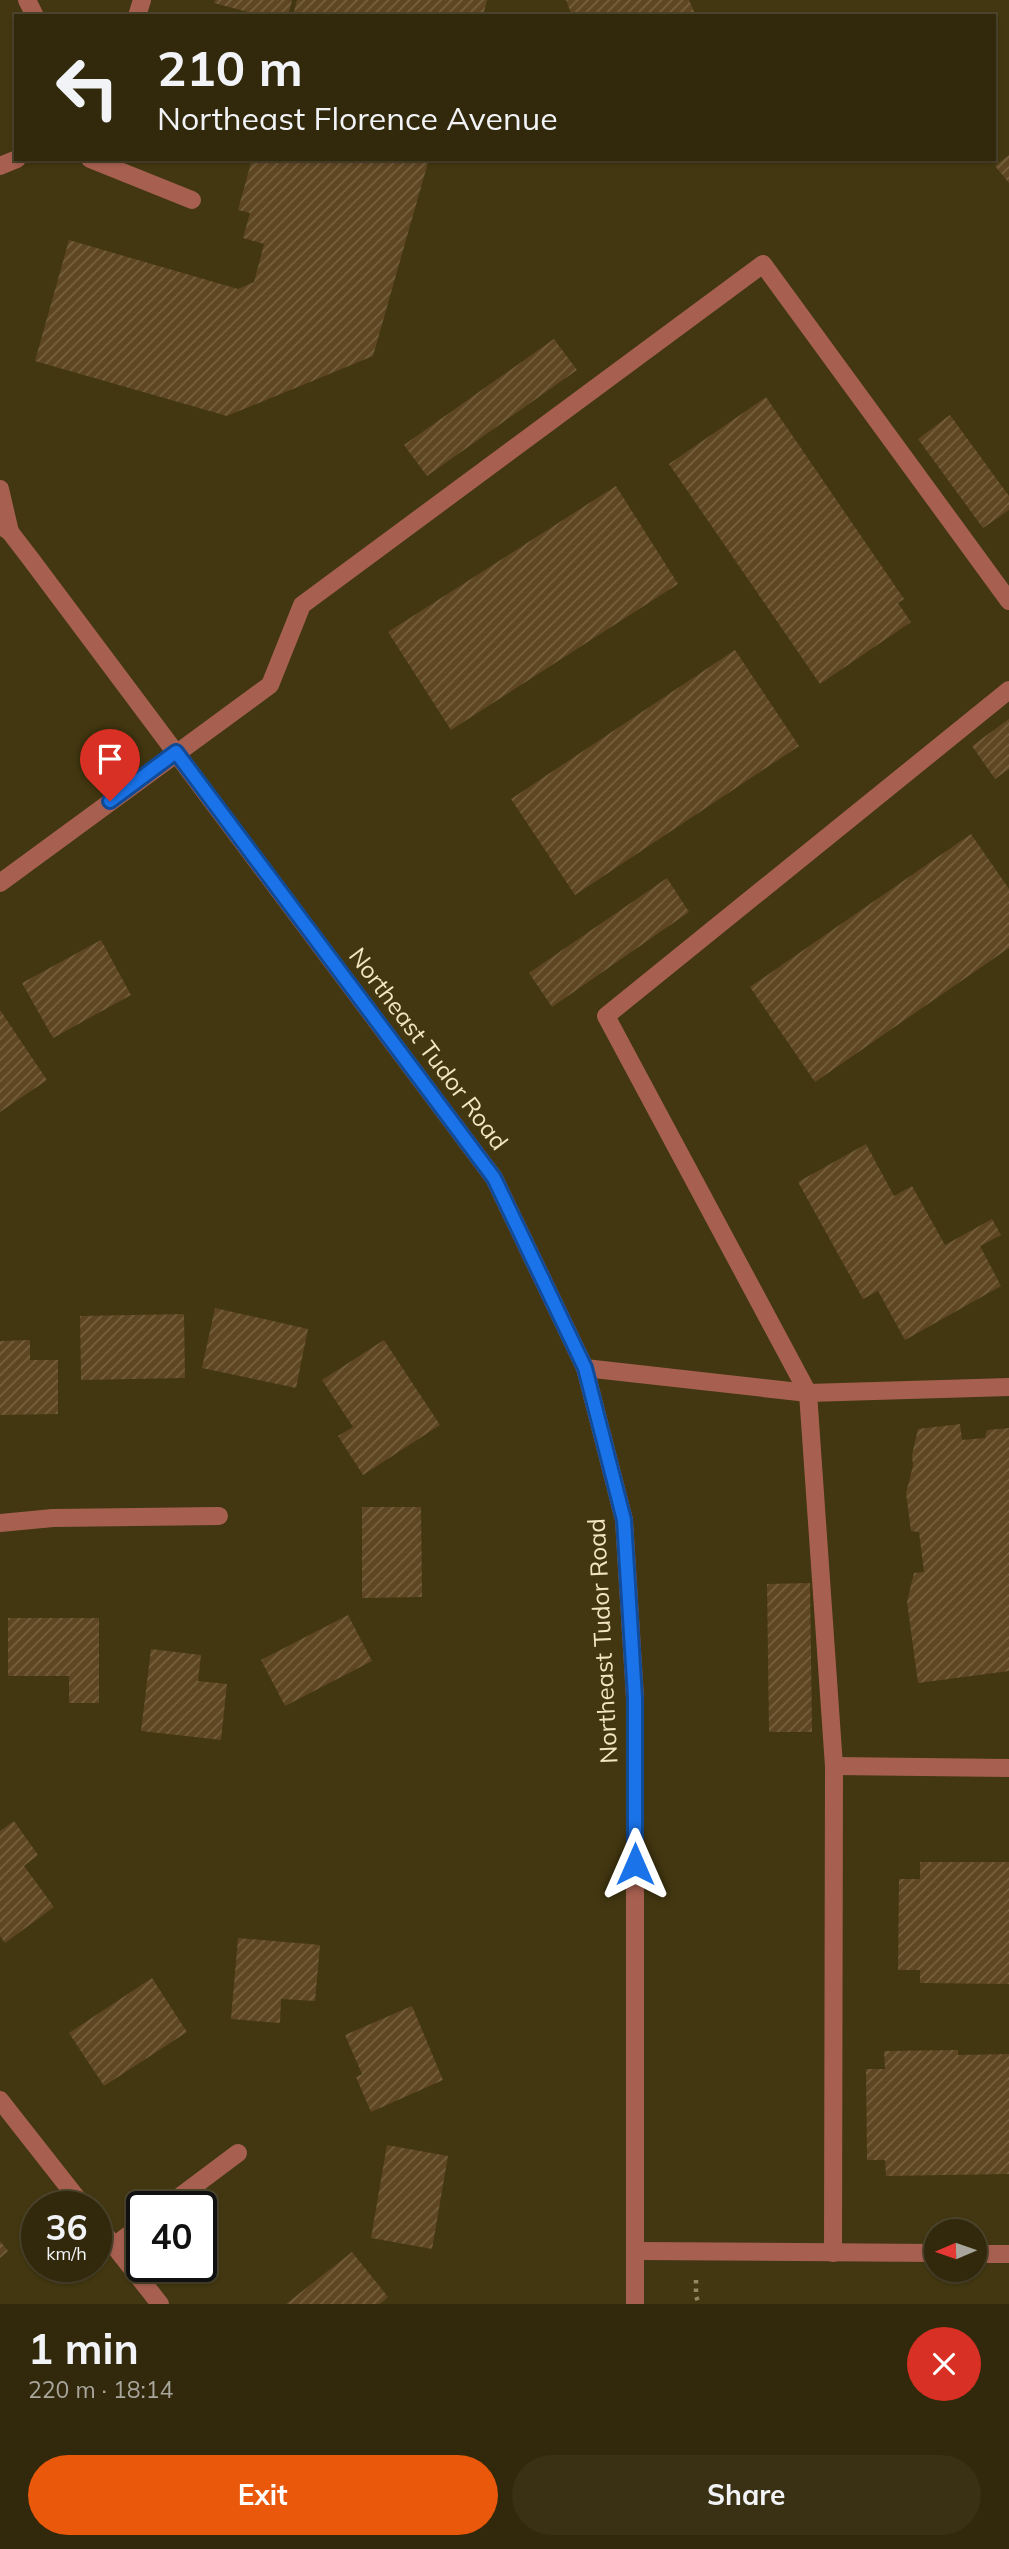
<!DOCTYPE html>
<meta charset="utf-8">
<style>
:root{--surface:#32290c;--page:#3a3115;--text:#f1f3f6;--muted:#a8a69d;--line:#4d452d;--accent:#ea580c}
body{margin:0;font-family:Mulish,sans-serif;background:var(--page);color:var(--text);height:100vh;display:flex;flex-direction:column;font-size:26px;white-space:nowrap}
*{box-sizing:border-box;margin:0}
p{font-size:23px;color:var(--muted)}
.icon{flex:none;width:38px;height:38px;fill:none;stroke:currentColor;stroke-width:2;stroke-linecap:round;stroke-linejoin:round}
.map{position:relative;height:2304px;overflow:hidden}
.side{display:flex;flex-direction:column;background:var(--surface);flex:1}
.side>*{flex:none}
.hud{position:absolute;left:14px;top:14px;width:982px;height:147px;border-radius:0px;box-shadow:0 2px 5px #0004,0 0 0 2px var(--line);background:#32290c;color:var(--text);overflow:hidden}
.needle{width:46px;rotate:268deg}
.fabs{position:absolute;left:924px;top:2219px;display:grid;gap:14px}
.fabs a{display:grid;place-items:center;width:63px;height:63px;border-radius:50%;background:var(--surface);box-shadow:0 2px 5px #0004,0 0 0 2px var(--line);font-size:35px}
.speed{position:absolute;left:21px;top:2191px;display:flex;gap:14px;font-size:35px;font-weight:700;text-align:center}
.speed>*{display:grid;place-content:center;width:91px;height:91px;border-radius:50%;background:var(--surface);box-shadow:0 2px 5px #0004,0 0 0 2px var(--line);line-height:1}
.speed small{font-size:18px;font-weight:400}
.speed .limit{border:4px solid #111;border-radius:10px;background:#fff;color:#111}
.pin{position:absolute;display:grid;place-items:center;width:60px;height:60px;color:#fff;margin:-72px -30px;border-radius:50% 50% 50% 0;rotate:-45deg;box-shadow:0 0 7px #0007}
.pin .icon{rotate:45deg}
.me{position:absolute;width:77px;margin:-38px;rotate:0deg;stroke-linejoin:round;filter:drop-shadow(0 0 5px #0008)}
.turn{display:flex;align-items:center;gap:24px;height:147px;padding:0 28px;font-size:32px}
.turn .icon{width:91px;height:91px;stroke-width:2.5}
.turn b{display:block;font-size:49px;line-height:60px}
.round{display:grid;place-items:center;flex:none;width:74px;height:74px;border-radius:37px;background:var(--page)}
.head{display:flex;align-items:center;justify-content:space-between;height:119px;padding:0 28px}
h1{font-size:42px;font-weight:700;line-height:52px}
.action{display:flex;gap:14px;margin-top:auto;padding:14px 28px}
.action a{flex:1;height:80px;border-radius:42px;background:var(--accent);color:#fff;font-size:28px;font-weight:700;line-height:80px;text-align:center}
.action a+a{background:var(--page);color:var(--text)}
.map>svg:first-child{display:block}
</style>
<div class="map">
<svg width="1009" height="2304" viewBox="0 0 1009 2304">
<defs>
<pattern id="building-hatch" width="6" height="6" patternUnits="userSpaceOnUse" patternTransform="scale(1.75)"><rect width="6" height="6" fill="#5f4622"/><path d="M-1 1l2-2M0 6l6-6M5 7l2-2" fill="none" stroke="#766140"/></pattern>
</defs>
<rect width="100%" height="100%" fill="#423710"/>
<!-- building -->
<g fill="url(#building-hatch)">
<polygon points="215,0 292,0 288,16 263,16 214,3"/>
<polygon points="297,0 487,0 483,16 293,16"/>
<polygon points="566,0 689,0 696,16 572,16"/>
<polygon points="1009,155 1009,183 995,166"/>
<polygon points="252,159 429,159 373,356 227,416 35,361 69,240 238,289 254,282 264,244 243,238 250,213 238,210"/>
<polygon points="554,339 577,370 427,476 404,445"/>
<polygon points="766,397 904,599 898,603 911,622 820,684 669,464"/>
<polygon points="950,415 1009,496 1009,510 983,528 918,439"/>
<polygon points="616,486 678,584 451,730 388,632"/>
<polygon points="735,650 799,746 575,895 511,799"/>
<polygon points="1009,719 1009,769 995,779 972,746"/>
<polygon points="971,834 1009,889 1009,948 815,1082 750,987"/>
<polygon points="667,878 689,912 552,1007 529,973"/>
<polygon points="101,940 131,995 53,1038 22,983"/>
<polygon points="0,1010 47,1080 0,1112"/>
<polygon points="866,1144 894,1196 912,1186 945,1245 992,1219 1001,1235 980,1246 1001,1286 905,1340 878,1291 863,1299 798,1182"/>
<polygon points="215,1308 308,1329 296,1388 202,1368"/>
<polygon points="184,1314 185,1378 81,1380 80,1316"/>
<polygon points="30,1340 30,1360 58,1360 58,1414 0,1415 0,1341"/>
<polygon points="384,1340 440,1425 363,1475 338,1436 353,1427 322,1380"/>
<polygon points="960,1424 962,1440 985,1438 987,1430 1009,1428 1009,1671 918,1683 907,1602 914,1573 924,1572 919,1532 911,1531 906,1493 913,1466 912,1455 918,1429"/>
<polygon points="362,1507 421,1507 422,1597 362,1598"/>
<polygon points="810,1583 812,1732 769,1732 767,1584"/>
<polygon points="348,1615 372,1661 285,1706 261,1660"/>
<polygon points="8,1618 99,1618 99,1703 69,1703 69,1676 8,1676"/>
<polygon points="151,1649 201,1655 198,1681 227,1684 221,1740 141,1731"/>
<polygon points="14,1821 38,1855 24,1866 54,1907 5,1943 0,1936 0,1831"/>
<polygon points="920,1862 1009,1862 1009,1984 920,1983 920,1970 898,1970 899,1879 920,1879"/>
<polygon points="238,1938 320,1945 315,2001 281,1999 280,2023 231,2019"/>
<polygon points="152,1978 187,2032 104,2086 69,2033"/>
<polygon points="412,2006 443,2080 371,2112 356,2077 362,2074 345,2035"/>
<polygon points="958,2050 958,2055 1009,2054 1009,2174 886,2176 885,2160 867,2160 866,2069 885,2069 884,2051"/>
<polygon points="387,2145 448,2156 432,2249 371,2238"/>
<polygon points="0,2241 8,2251 0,2258"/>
<polygon points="352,2252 388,2297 380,2304 286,2304"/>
</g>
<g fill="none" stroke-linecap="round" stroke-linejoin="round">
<!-- path -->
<polyline stroke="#918660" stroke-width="4.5" stroke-dasharray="3.5 5" stroke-linecap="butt" points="696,2280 696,2296 699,2304"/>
<!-- minor -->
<g stroke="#a76050" stroke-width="18">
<polyline points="27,0 35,16"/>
<polyline points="137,16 142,0"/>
<polyline points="90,159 192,200"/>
<polyline points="0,166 17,159"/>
<polyline points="0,489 10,532"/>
<polyline points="0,525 10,532 30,558 494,1178 585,1368 624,1520 635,1698 635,2304"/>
<polyline points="0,883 270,685 302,605 763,264 1009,601"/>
<polyline points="585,1368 808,1393 1009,1387"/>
<polyline points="0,1523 53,1518 219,1516"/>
<polyline points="834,1766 1009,1768"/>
<polyline points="0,2100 84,2207"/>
<polyline points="166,2207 238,2153"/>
<polyline points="96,2223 160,2304"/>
<polyline points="114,2246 142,2225"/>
<polyline points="636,2251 936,2253"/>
<polyline points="833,2253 834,1766 808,1393 606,1016 1009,690"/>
<polyline points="975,2254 1009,2254"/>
</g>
</g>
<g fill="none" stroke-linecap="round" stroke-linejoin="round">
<!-- route casing -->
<g stroke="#114b97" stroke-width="18">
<polyline id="route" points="110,801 176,752 494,1178 585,1368 624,1520 635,1698 635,1864"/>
</g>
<!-- route -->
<use href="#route" stroke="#1a73e8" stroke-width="12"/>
</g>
<g text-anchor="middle" stroke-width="7" stroke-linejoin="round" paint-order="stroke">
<!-- street labels -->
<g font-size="24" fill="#f1e6c2" stroke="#423710">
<text transform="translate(428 1049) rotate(53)" y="8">Northeast Tudor Road</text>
<text transform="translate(603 1641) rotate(-93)" y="8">Northeast Tudor Road</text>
</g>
</g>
</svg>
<div class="fabs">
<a><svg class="needle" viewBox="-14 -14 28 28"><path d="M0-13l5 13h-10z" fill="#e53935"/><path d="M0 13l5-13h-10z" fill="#a8a69d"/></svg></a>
</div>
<div class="speed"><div>36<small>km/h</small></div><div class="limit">40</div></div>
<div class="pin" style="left:110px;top:801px;background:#d93025"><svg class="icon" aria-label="arrive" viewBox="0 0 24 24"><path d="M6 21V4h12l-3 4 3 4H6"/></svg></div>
<svg class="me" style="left:635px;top:1864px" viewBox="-20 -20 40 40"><path d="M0-17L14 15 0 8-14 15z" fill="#1a73e8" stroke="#fff" stroke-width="4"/></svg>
<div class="hud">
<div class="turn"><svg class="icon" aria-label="left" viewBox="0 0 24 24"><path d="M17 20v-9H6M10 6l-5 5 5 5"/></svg><div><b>210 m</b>Northeast Florence Avenue</div></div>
</div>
</div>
<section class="side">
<div class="head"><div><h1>1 min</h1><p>220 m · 18:14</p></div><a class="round" style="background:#d93025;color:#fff"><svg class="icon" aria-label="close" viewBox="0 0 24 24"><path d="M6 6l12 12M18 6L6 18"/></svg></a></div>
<div class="action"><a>Exit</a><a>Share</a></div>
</section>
